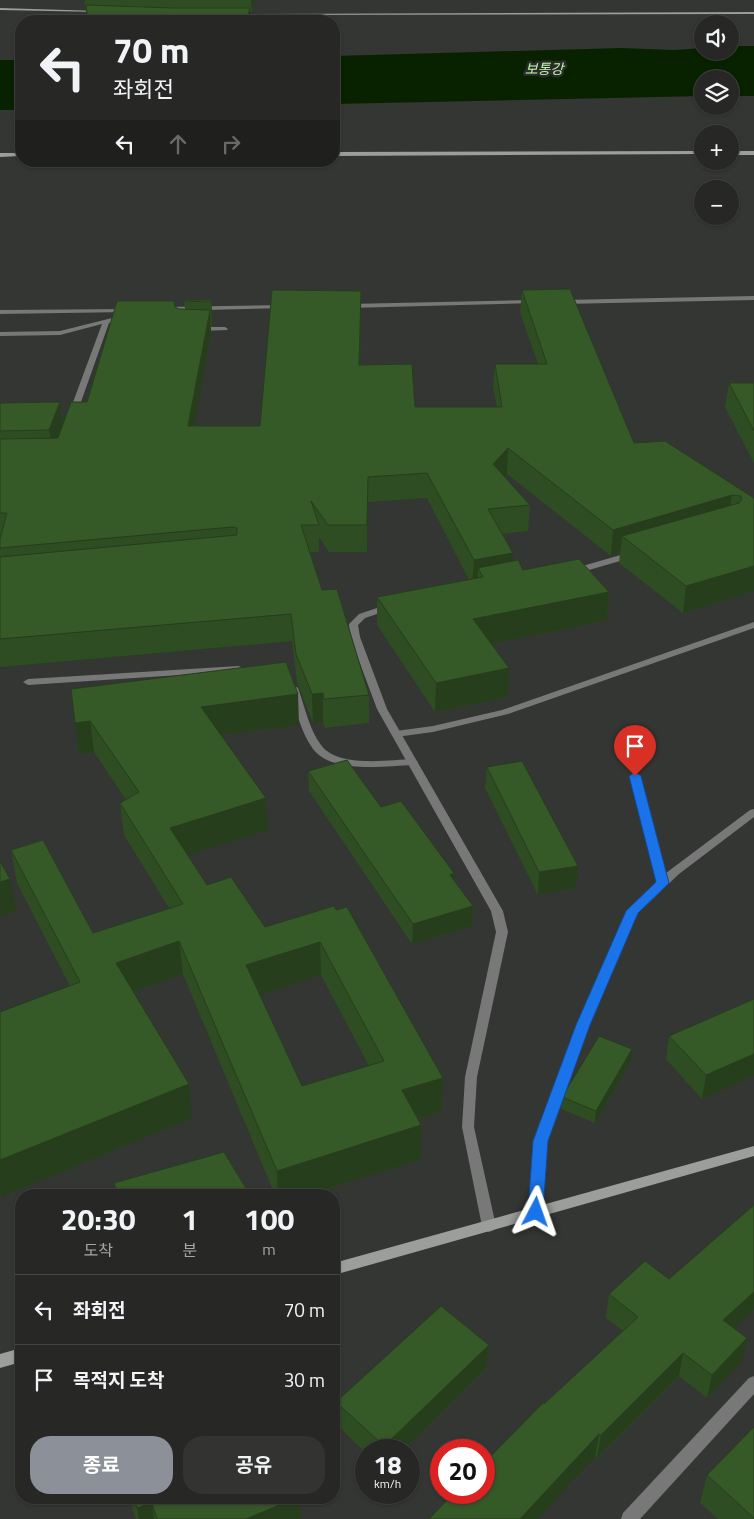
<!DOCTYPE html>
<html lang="ko">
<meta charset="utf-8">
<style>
:root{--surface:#272826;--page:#333432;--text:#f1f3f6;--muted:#a4a6a7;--line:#434443;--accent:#8c9099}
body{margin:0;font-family:"Titillium Web","Noto Sans KR",sans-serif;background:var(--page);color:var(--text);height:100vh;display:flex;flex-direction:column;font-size:19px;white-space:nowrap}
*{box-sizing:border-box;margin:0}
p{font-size:16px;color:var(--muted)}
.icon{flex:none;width:28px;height:28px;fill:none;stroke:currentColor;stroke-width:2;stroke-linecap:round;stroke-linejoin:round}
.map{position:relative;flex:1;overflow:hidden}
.sheet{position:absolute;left:15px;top:1189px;width:325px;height:315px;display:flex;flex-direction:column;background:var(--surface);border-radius:20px;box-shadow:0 1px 4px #0004,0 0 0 1px var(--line)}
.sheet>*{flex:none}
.top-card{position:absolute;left:15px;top:15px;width:325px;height:152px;border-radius:20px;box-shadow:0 1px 4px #0004,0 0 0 1px var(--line);background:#272826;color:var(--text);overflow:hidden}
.tools{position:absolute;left:694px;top:15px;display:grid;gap:10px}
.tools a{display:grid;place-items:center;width:45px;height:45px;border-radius:50%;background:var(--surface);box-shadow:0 1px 4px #0004,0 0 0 1px var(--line);font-size:25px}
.speed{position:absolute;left:355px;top:1439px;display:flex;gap:10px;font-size:25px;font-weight:700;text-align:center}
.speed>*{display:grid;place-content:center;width:65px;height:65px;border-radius:50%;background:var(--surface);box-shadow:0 1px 4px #0004,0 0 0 1px var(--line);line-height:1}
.speed small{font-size:12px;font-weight:400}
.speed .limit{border:8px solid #d22;background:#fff;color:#111}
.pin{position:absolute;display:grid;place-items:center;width:42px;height:42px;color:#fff;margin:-51px -21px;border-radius:50% 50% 50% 0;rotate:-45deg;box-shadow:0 0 5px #0007}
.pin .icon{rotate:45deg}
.me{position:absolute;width:55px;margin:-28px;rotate:4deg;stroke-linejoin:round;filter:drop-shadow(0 0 4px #0008)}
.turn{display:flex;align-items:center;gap:18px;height:105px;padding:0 15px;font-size:22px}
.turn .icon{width:65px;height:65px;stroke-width:2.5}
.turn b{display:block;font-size:35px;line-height:42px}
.lanes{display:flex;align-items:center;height:48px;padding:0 15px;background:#0003;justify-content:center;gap:25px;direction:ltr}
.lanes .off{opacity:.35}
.eta{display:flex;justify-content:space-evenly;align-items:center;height:85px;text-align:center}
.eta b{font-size:30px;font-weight:700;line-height:35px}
.cta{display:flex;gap:10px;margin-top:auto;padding:10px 15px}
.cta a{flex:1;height:58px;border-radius:20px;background:var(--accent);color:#fff;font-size:20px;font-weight:700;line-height:58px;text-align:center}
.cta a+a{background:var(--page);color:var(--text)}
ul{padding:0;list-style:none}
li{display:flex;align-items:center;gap:15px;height:70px;padding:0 15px;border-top:1px solid var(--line)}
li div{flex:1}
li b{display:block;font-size:19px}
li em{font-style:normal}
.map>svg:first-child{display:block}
</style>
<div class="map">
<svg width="754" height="1519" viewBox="0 0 754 1519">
<rect width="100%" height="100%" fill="#343633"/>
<!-- water -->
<g fill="#082200">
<polygon points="730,46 754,46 754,96 730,96 730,79 702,79 702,96 334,104 334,56 621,48 675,50 702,48 702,51 730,51"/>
<rect x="0" y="60" width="21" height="50"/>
</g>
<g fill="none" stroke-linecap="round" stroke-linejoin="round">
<!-- lane -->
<g fill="#777877" fill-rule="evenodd">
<polygon points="116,317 124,317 127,319 124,321 109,323 77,413 73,415 69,413 102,324 60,335 0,336 0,332 60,331"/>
<polygon points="225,327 228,329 227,330 199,331 196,329 199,327"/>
<polygon points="754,622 754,628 508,714 433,732 396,737 391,734 396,731 433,726 502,710"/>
<polygon points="238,666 241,667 243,669 241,671 28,685 23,682 28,679"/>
<path d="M293 685 298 688C305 707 309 729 321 745 337 768 389 760 413 759L418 762 413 765C385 766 332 774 313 749 300 731 296 708 288 688Z"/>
<polygon points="635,773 640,776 666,873 750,810 754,809 754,817 679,874 638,913 589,1025 547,1141 542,1212 540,1216 535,1218 530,1216 528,1212 533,1141 577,1025 627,911 657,882 630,776"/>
</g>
<!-- street -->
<g fill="#777877" fill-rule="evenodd">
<polygon points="754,296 754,300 563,304 560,302 563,300"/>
<polygon points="533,300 536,302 535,303 348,308 345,306 348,304"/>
<polygon points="283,305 285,306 285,308 165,311 162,309 165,307"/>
<polygon points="130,309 130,311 128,312 0,314 0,310"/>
<polygon points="631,552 635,555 634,557 575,574 571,571 572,569"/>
<polygon points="389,604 392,605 393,607 392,609 365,618 358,625 360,637 387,709 503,911 508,932 477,1077 474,1127 496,1226 494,1230 489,1232 484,1230 482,1226 462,1127 465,1077 496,932 491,911 377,709 350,637 349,624 359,614"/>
<polygon points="754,1376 754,1394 640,1519 621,1519 623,1513 749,1378"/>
</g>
<!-- secondary -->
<g fill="#9c9e9b" fill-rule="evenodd">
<polygon points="0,8 99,11 101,12 0,10"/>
<polygon points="754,12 754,14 236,15 238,14"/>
<rect x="730" y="151" width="24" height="4"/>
<polygon points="334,152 702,151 702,154 334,156"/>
<polygon points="0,153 21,153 21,156 0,157"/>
<polygon points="754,1146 754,1156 334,1275 334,1263"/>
<polygon points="21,1348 21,1362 0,1368 0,1354"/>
</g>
</g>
<!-- wall -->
<g fill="#2e4d22" fill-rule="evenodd">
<polygon points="84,0 255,0 252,12 250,12 250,18 249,21 88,21"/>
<polygon points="522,290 634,443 754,498 754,591 683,613 619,563 620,553 611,556 507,474 504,477 530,505 528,531 502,534 513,561 523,570 609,592 607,620 491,644 509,668 508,697 435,712 377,625 377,597 469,580 427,498 368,502 367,552 329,552 319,537 319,552 310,552 322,590 369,695 369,723 325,728 323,722 313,723 297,682 292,641 0,667 0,403 60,402 63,425 87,402 175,307 179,309 185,309 184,300 211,300 213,323 212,325 211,325 211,333 194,426 260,426 361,314 360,365 415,407 497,407 493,387 495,364 538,364 520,312"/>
<polygon points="729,383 754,383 754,463 725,407"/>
<path d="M71 689 299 725 221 735 268 830 187 855 207 885 265 927 334 906 442 1111 418 1119 421 1159 308 1195H275L183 974 133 992 192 1118 1 1197 0 1195V1012L70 986 17 883 11 850 93 933 169 908 124 835 120 803 126 800 94 752 79 754ZM321 975 369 1066 302 1086 259 995Z"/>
<polygon points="487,767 576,888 538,895 485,788"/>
<polygon points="308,771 381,807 473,906 472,926 412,944 309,791"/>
<polygon points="754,999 754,1075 702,1099 666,1059 669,1036"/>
<polygon points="631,1061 595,1123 561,1109 562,1097"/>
<polygon points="114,1183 248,1195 116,1195"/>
<polygon points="754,1205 754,1310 734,1328 742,1361 707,1398 679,1376 597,1458 544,1404 623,1331 606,1318 609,1294 669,1279"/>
<polygon points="489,1345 487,1368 404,1450 366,1450 366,1453 337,1425 336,1402"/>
<polygon points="754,1427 754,1519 718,1519 700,1503 707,1475"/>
<polygon points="129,1498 300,1498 301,1519 136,1519"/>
</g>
<!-- shaded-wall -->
<g fill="#263e1c">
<polygon points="251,0 255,0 252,12"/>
<polygon points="250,8 250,18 249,21 246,21"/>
<polygon points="361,291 361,314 359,388 359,365"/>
<polygon points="211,300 213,323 212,325 211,302"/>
<polygon points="210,310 211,333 190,451 188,426"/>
<polygon points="60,402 63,426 53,455 49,430"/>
<polygon points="508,448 507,474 492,490 493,464"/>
<polygon points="368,477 368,502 367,552 367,525"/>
<polygon points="732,495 728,521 622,536 620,553 611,556 613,530"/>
<polygon points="513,553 512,580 478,568 477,586 472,587 474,560"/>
<polygon points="754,566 754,591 683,613 686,586"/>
<polygon points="609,592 607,620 472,648 473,619"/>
<polygon points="509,668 508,697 435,712 436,683"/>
<polygon points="323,693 323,722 313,723 312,694"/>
<polygon points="298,694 299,725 203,737 201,707"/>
<polygon points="90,721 94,752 79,754 75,723"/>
<polygon points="266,798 268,830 173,860 170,828"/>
<polygon points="578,866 576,888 538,895 539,872"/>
<polygon points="454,873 454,894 450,875"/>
<polygon points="10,879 16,911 0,916 0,882"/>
<polygon points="473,906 472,926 412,944 413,924"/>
<polygon points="179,941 183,974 121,996 116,963"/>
<polygon points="320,942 321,975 248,999 246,965"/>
<polygon points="632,1049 631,1061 595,1123 596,1111"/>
<polygon points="754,1054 754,1075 702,1099 706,1075"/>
<polygon points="443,1078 442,1111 402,1124 402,1090"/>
<polygon points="189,1084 192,1118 1,1197 0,1193 0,1160"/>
<polygon points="421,1125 421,1159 308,1195 278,1195 277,1171"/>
<polygon points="247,1190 248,1195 231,1195"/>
<polygon points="754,1292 754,1310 718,1343 723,1320"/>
<polygon points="747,1338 742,1361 707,1398 712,1375"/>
<polygon points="489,1345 487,1368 404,1450 384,1450 384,1446"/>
<polygon points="683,1353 679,1376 597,1458 601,1435"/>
<polygon points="599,1434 595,1457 538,1519 520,1519"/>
<polygon points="296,1498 300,1498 301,1519 246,1519"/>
<polygon points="152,1503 154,1519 139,1519 137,1508"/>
</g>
<!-- building -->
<g fill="#365928" stroke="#263e1c" fill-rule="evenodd">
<polygon points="86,5 173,8 250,8 246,21 88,21"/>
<polygon points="570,289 634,443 665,441 754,498 754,566 686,586 622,536 739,503 742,500 741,496 732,495 613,530 508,448 493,464 530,505 488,509 513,553 474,560 427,473 368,477 367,525 328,525 311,501 319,525 301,525 322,590 337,589 369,695 324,699 323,693 312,694 296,654 291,614 0,639 0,557 237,535 237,528 232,527 0,548 0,539 7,513 0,513 0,439 58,438 71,402 87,402 117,301 174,301 175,307 179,309 210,310 188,426 260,426 272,290 361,291 359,365 412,364 415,407 502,407 495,364 547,364 522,290"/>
<polygon points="184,300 211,300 211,302 184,301"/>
<polygon points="729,383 754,383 754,431"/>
<polygon points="60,402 49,430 0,431 0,403"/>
<polygon points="579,559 609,592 473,619 509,668 436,683 377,597 483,577 478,568 518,560 523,570"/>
<path d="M286 662 298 694 201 707 266 798 170 828 207 885 231 877 265 927 334 906 336 910 347 907 443 1078 402 1090 421 1125 277 1171 179 941 116 963 189 1084 0 1160V1012L80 982 11 850 43 840 93 933 183 904 120 803 139 792 90 721 75 723 71 689ZM320 942 384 1061 302 1086 246 965Z"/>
<polygon points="347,760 381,807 401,801 454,873 450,875 473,906 413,924 308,771"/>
<polygon points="522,761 578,866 539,872 487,767"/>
<polygon points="0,861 10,879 0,882"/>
<polygon points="754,999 754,1054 706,1075 669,1036"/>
<polygon points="599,1036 632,1049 596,1111 562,1097"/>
<polygon points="224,1152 247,1190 231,1195 118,1195 114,1183"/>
<polygon points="754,1205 754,1292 723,1320 747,1338 712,1375 683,1353 601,1435 599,1434 520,1519 429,1519 455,1492 484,1492 484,1463 543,1403 544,1404 638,1317 609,1294 645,1261 669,1279"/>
<polygon points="441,1306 489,1345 384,1446 336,1402"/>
<polygon points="754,1427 754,1518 707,1475"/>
<polygon points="133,1498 296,1498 246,1519 157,1519 152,1503 137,1508"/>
</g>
<!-- route -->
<polygon fill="#1a73e8" stroke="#114b97" points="635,772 641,776 669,883 638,913 590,1025 548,1141 543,1212 541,1217 536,1219 530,1217 528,1212 533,1141 576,1025 626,911 656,882 629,776"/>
<g text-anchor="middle" stroke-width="5" stroke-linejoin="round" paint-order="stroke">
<!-- far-water labels -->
<g font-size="14" font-style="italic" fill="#bef6aa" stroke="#2a2c29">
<text x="544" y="74">보통강</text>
</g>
</g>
</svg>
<div class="tools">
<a><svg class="icon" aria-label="sound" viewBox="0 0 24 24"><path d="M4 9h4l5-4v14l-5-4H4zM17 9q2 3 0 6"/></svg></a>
<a><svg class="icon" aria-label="layers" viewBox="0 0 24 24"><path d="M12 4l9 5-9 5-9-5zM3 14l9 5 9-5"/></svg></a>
<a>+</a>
<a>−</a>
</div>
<div class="speed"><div>18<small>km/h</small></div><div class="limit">20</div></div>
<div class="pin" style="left:635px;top:776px;background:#d93025"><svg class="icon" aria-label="arrive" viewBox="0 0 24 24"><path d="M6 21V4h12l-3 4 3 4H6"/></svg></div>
<svg class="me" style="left:536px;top:1212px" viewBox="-20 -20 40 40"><path d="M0-17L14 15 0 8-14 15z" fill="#1a73e8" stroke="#fff" stroke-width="4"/></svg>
<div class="top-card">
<div class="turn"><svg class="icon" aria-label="left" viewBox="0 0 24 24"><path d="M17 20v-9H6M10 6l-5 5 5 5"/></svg><div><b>70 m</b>좌회전</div></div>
<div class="lanes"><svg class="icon" aria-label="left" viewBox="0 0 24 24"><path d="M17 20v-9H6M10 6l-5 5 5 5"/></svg><svg class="icon off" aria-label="ahead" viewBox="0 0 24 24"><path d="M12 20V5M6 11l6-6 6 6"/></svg><svg class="icon off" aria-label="right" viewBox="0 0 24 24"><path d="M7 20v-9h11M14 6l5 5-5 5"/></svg></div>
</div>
<section class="sheet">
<div class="eta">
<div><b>20:30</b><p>도착</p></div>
<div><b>1</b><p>분</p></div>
<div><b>100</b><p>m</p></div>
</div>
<ul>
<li><svg class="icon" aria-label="left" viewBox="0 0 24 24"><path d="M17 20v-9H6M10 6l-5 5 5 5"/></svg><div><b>좌회전</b></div><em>70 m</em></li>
<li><svg class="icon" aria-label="arrive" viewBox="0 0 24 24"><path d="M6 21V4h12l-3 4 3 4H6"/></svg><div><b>목적지 도착</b></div><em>30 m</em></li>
</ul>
<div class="cta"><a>종료</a><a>공유</a></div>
</section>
</div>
